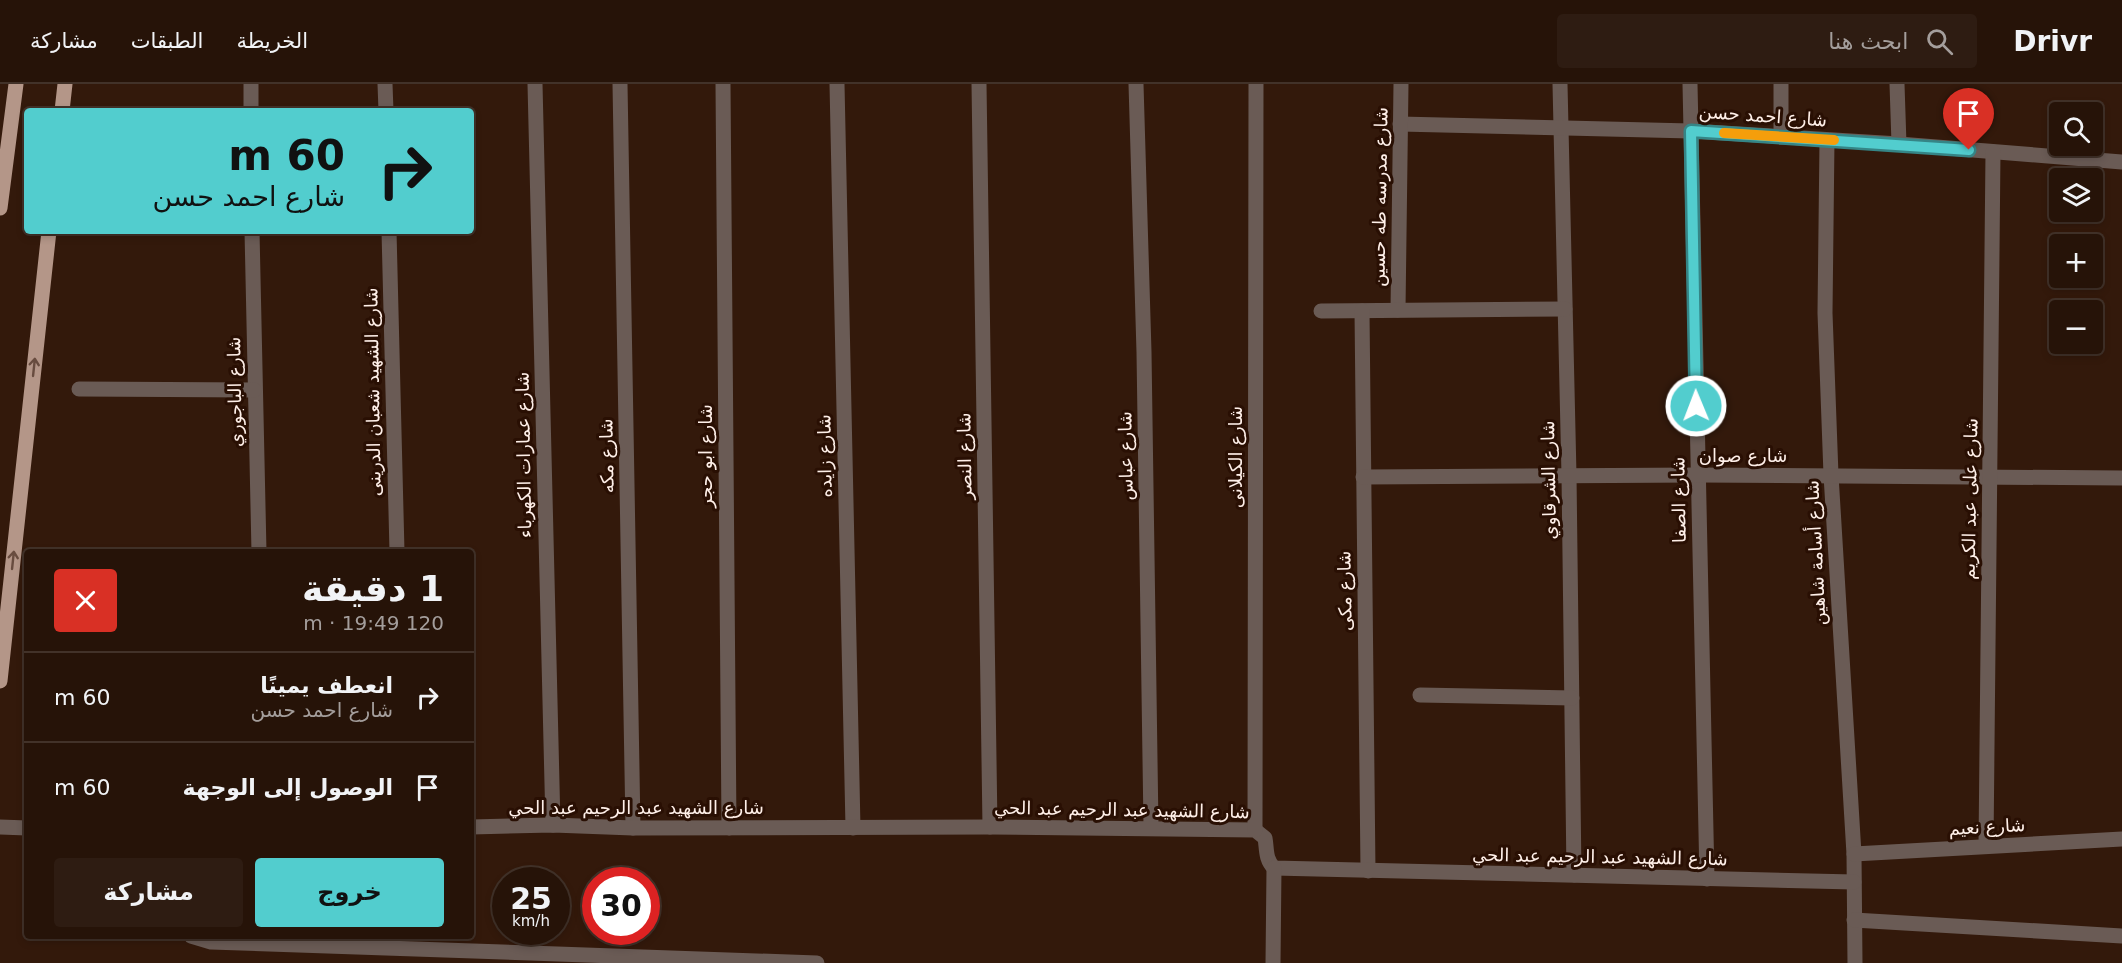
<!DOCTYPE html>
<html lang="ar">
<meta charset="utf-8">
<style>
:root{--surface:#261308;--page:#2e1c12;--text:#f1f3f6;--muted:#a49e9c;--line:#423229;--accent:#52cdce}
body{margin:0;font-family:"DejaVu Sans","Noto Sans Arabic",sans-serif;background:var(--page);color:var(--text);direction:rtl;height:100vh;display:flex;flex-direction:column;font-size:22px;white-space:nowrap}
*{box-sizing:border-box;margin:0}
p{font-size:20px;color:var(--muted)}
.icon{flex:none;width:33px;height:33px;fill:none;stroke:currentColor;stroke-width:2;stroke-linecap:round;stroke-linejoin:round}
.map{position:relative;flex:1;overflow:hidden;direction:ltr}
.panel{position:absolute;left:24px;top:465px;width:450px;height:390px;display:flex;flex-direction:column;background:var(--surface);border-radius:6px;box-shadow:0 3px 9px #0003,0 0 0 2px var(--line);direction:rtl}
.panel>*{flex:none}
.banner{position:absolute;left:24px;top:24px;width:450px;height:126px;border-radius:6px;box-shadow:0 3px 9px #0003,0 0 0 2px var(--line);direction:rtl;background:#52cdce;color:#111;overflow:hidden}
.buttons{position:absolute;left:2049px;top:18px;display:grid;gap:12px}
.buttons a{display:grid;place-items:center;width:54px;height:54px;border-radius:6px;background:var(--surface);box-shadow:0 3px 9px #0003,0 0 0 2px var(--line);font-size:30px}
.speed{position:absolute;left:492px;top:783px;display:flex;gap:12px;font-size:30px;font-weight:700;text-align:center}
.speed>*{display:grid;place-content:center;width:78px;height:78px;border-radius:50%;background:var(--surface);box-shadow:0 3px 9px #0003,0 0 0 2px var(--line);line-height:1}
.speed small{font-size:15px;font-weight:400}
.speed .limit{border:9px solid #d22;background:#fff;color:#111}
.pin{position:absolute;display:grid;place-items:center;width:51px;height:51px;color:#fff;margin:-62px -26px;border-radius:50% 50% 50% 0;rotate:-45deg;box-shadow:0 0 6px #0007}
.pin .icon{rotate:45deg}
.me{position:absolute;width:66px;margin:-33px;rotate:359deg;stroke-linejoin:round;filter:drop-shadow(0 0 4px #0008)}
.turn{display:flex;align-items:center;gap:21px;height:126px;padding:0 30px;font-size:27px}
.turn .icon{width:78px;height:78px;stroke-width:2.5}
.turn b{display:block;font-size:42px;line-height:51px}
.round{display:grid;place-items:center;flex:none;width:63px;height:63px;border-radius:6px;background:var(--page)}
.headline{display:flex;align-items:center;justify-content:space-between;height:102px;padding:0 30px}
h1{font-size:36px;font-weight:800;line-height:45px}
.action{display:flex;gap:12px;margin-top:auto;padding:12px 30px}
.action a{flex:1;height:69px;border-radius:6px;background:var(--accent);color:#111;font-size:24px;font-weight:800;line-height:69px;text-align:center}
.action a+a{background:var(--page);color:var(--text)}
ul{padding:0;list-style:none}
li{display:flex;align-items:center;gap:18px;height:90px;padding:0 30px;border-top:2px solid var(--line)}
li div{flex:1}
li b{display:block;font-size:22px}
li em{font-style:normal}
header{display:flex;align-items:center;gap:36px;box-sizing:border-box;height:84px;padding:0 30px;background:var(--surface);border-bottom:2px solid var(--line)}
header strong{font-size:28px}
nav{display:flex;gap:33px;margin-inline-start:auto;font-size:21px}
.search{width:420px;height:54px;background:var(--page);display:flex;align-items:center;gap:15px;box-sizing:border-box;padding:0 21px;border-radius:6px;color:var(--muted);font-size:22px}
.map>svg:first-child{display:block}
</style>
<header>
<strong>Drivr</strong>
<div class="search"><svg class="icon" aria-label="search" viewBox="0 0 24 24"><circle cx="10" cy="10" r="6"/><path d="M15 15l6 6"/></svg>ابحث هنا</div>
<nav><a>الخريطة</a><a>الطبقات</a><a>مشاركة</a></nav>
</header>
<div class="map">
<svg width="2122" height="879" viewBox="0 0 2122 879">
<rect width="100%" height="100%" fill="#33190b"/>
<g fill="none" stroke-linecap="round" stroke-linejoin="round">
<!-- minor -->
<g stroke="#6a5b55" stroke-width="15">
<polyline points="251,0 251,27"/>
<polyline points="385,0 386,27"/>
<polyline points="535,0 553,741"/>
<polyline points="620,0 633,744"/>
<polyline points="723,0 729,744"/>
<polyline points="837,0 853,744"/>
<polyline points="979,0 990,743"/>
<polyline points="1136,0 1144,268 1151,743"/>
<polyline points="1560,0 1569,391 1574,791"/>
<polyline points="1690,0 1707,795"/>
<polyline points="1781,0 1781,53"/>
<polyline points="1897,0 1899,60"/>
<polyline points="1400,40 1691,47 1899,60 2122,78"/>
<polyline points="1827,56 1825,229 1831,391 1854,770 1855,879"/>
<polyline points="252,147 259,468"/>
<polyline points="389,147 397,468"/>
<polyline points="1398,226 1401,0"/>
<polyline points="1321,227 1565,225"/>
<polyline points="1362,227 1368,787"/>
<polyline points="79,305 254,306"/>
<polyline points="1363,393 1698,391 2122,394"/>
<polyline points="1420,611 1572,614"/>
<polyline points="0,743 27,744"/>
<path d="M471 743 553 741 633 744 990 743 1255 746 1265 754C1267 765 1265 775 1274 784L1854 798"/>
<polyline points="1255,746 1256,0"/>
<polyline points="1986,762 1993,68"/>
<polyline points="1854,770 2122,755"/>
<polyline points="1854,836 2122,852"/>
<polyline points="191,852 211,858 817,879"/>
<polyline points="1273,879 1274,784"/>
</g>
<!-- major -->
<g stroke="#b49688" stroke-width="15">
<polyline points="62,27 65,0"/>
<polyline points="0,124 16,0"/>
<polyline points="0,597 49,147"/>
</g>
</g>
<!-- one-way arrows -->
<defs><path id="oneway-shaft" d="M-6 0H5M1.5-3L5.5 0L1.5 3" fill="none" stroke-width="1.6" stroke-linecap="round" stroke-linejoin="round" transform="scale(1.5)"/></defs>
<g stroke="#684c3f">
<use href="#oneway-shaft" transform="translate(34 283) rotate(-84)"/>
<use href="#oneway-shaft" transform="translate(13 476) rotate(-84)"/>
</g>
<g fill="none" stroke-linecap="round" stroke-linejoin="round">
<!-- route casing -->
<g stroke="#358586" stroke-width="15">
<polyline id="route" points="1696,322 1691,47 1969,66"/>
</g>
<!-- route -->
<use href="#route" stroke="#52cdce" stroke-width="10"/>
<!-- slow -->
<polyline stroke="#f59e0b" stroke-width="10" points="1724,49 1834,56"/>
</g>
<g text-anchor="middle" stroke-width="6" stroke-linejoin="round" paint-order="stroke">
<!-- street labels -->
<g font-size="18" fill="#feefe8" stroke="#290f03">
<text transform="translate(1763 32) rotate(4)" y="6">شارع احمد حسن</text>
<text transform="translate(1380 113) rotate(-89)" y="6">شارع مدرسه طه حسين</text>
<text transform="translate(235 308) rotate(-91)" y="6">شارع الباجوري</text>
<text transform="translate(373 308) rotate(-91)" y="6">شارع الشهيد شعبان الدرينى</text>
<text transform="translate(524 371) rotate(-91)" y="6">شارع عمارات الكهرباء</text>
<text transform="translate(607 372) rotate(-91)" y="6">شارع مكه</text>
<text transform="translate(706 372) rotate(-90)" y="6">شارع ابو حجر</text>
<text transform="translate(825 372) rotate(-91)" y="6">شارع زايده</text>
<text transform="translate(965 372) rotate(-91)" y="6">شارع النصر</text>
<text transform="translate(1126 372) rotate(-91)" y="6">شارع عباس</text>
<text x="1743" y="378">شارع صوان</text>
<text transform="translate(1236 373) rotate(-90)" y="6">شارع الكيلانى</text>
<text transform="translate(1549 396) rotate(-91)" y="6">شارع الشرقاوي</text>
<text transform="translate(1970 415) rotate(-89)" y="6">شارع على عبد الكريم</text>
<text transform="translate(1679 416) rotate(-91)" y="6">شارع الصفا</text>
<text transform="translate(1816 469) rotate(-93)" y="6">شارع أسامة شاهين</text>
<text transform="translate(1345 507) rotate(-91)" y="6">شارع مكى</text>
<text x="636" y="730">شارع الشهيد عبد الرحيم عبد الحي</text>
<text transform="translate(1122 726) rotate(1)" y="6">شارع الشهيد عبد الرحيم عبد الحي</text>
<text transform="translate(1987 743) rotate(-3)" y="6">شارع نعيم</text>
<text transform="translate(1600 773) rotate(1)" y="6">شارع الشهيد عبد الرحيم عبد الحي</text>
</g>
</g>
</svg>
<div class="buttons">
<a><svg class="icon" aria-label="search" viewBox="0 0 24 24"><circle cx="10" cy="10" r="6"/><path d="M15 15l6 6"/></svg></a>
<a><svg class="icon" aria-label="layers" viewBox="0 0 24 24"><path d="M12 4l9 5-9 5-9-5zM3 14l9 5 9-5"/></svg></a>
<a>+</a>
<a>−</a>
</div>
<div class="speed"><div>25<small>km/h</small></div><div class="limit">30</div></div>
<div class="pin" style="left:1969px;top:66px;background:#d93025"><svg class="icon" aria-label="arrive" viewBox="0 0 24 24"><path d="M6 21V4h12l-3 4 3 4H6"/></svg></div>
<svg class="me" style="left:1696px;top:322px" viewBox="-20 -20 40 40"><circle r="17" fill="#52cdce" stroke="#fff" stroke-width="3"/><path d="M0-11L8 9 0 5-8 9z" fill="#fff"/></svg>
<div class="banner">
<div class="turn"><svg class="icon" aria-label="right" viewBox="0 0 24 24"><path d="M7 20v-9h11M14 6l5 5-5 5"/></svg><div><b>60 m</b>شارع احمد حسن</div></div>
</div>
<section class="panel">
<div class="headline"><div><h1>1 دقيقة</h1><p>120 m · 19:49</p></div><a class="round" style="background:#d93025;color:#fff"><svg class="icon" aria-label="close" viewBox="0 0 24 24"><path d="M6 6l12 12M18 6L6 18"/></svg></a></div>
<ul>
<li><svg class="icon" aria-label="right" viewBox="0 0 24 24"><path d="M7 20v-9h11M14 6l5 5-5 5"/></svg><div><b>انعطف يمينًا</b><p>شارع احمد حسن</p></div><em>60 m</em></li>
<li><svg class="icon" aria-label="arrive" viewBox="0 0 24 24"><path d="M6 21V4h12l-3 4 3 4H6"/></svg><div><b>الوصول إلى الوجهة</b></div><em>60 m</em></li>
</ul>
<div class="action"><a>خروج</a><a>مشاركة</a></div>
</section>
</div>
